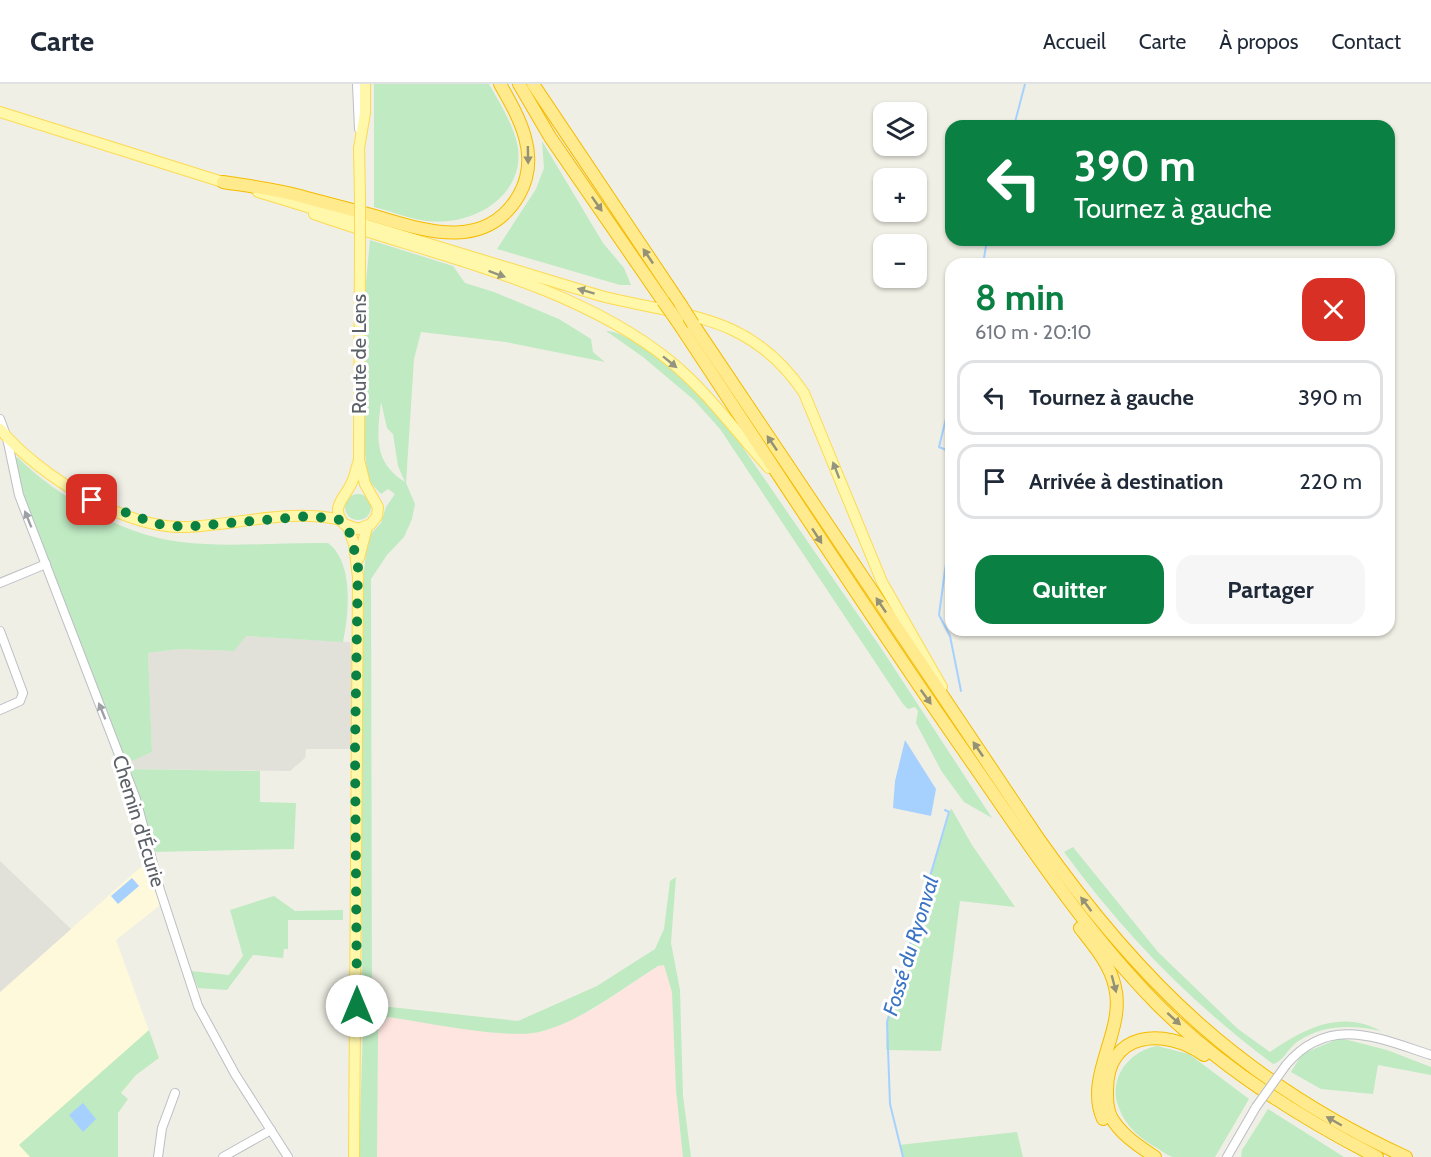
<!DOCTYPE html>
<html lang="fr">
<meta charset="utf-8">
<style>
:root{--surface:#fff;--page:#f6f6f7;--text:#1f2937;--muted:#747a83;--line:#e0e1e3;--accent:#0b8043}
body{margin:0;font-family:Cabin,sans-serif;background:var(--page);color:var(--text);height:100vh;display:flex;flex-direction:column;font-size:22px;white-space:nowrap}
*{box-sizing:border-box;margin:0}
p{font-size:20px;color:var(--muted)}
.icon{flex:none;width:33px;height:33px;fill:none;stroke:currentColor;stroke-width:2;stroke-linecap:round;stroke-linejoin:round}
.map{position:relative;flex:1;overflow:hidden}
.drawer{position:absolute;left:945px;top:174px;width:450px;height:378px;display:flex;flex-direction:column;background:var(--surface);border-radius:18px;box-shadow:0 2px 4px #0004}
.drawer>*{flex:none}
.top-card{position:absolute;left:945px;top:36px;width:450px;height:126px;border-radius:18px;box-shadow:0 2px 4px #0004;background:#0b8043;color:#fff;overflow:hidden}
.fabs{position:absolute;left:873px;top:18px;display:grid;gap:12px}
.fabs a{display:grid;place-items:center;width:54px;height:54px;border-radius:12px;background:var(--surface);box-shadow:0 2px 4px #0004;font-size:30px}
.pin{position:absolute;display:grid;place-items:center;width:51px;height:51px;color:#fff;margin:-26px;border-radius:12px;box-shadow:0 3px 9px #0006}
.me{position:absolute;width:66px;margin:-33px;rotate:0deg;stroke-linejoin:round;filter:drop-shadow(0 0 4px #0008)}
.turn{display:flex;align-items:center;gap:21px;height:126px;padding:0 30px;font-size:27px}
.turn .icon{width:78px;height:78px;stroke-width:2.5}
.turn b{display:block;font-size:42px;line-height:51px}
.round{display:grid;place-items:center;flex:none;width:63px;height:63px;border-radius:18px;background:var(--page)}
.headline{display:flex;align-items:center;justify-content:space-between;height:102px;padding:0 30px}
h1{font-size:36px;font-weight:800;line-height:45px;color:var(--accent)}
.cta{display:flex;gap:12px;margin-top:auto;padding:12px 30px}
.cta a{flex:1;height:69px;border-radius:18px;background:var(--accent);color:#fff;font-size:24px;font-weight:800;line-height:69px;text-align:center}
.cta a+a{background:var(--page);color:var(--text)}
ul{padding:0;list-style:none}
li{display:flex;align-items:center;gap:18px;height:75px;margin:0 12px 9px;padding:0 18px;border:3px solid var(--line);border-radius:18px}
li div{flex:1}
li b{display:block;font-size:22px}
li em{font-style:normal}
header{display:flex;align-items:center;gap:36px;box-sizing:border-box;height:84px;padding:0 30px;background:var(--surface);border-bottom:2px solid var(--line)}
header strong{font-size:28px}
nav{display:flex;gap:33px;margin-inline-start:auto;font-size:21px}
.map>svg:first-child{display:block}
</style>
<header>
<strong>Carte</strong>
<nav><a>Accueil</a><a>Carte</a><a>À propos</a><a>Contact</a></nav>
</header>
<div class="map">
<svg width="1431" height="1073" viewBox="0 0 1431 1073">
<rect width="100%" height="100%" fill="#f0efe5"/>
<!-- commercial -->
<polygon fill="#fff9db" points="152,773 164,818 116,856 159,974 136,991 71,1073 0,1073 0,908"/>
<!-- industrial -->
<g fill="#e1e0d9">
<polygon points="245,552 350,558 357,612 355,665 306,665 305,674 290,687 125,685 123,681 152,668 148,569 179,565 233,567"/>
<polygon points="0,777 71,845 0,908"/>
</g>
<!-- medical -->
<polygon fill="#fee5e0" points="664,881 672,908 676,1006 683,1073 377,1073 378,948 379,943 388,933 518,950 542,948 594,925 658,882"/>
<!-- green -->
<g fill="#bfeac2" fill-rule="evenodd">
<path d="M374 0H489C498 16 508 32 514 49 535 105 478 143 427 137 409 135 391 127 374 123Z"/>
<polygon points="542,57 603,159 624,184 631,201 620,201 497,165 536,105 544,84"/>
<path d="M370 156 453 182 465 199 494 208 559 235 591 255 593 268 605 278 506 258 421 248 414 275 406 399 415 420 412 435 404 453 387 471 371 495 372 921 518 937 597 902 655 865 664 845 670 797 676 793 671 859 680 906 683 1012 691 1073H683L676 1006 672 908 664 881 658 882C621 905 585 935 543 947 511 957 425 938 388 933L379 943 378 948 377 1073H359L363 942 361 798 363 495 368 453 381 439 386 423 395 410 388 405 381 410 368 396 364 360 366 198ZM381 318 387 344 393 350 398 382 405 398C373 378 377 352 381 318Z"/>
<path d="M606 247C638 247 706 317 728 342L883 567 992 734 964 718 942 688 916 639 918 627 915 623 908 625 903 620 720 345 694 316 643 273Z"/>
<path d="M17 373C58 413 124 452 181 458 228 464 280 458 328 459 354 479 349 528 343 558L246 552 234 567 179 565 148 569 152 668 123 681 48 486 13 379Z"/>
<circle cx="358" cy="423" r="13"/>
<polygon points="125,685 260,687 260,718 296,719 294,765 150,768"/>
<polygon points="951,724 972,761 1015,823 960,817 941,967 886,966 887,938"/>
<path d="M1073 763 1158 868 1238 945 1270 968C1304 945 1340 925 1381 947 1351 941 1324 940 1297 958 1288 964 1283 978 1273 980 1191 919 1124 850 1064 768Z"/>
<polygon points="274,812 295,827 343,826 343,836 288,836 288,865 284,865 283,874 253,871 227,906 198,904 191,887 229,891 243,872 230,826"/>
<polygon points="149,946 159,974 136,991 121,1009 128,1015 118,1029 118,1073 30,1073 19,1061"/>
<polygon points="1340,954 1387,966 1431,983 1431,991 1378,981 1373,1010 1321,1005 1291,988 1302,970"/>
<path d="M1157 962 1189 970 1249 1015 1215 1073C1202 1073 1186 1073 1173 1073 1168 1072 1162 1067 1157 1064 1141 1055 1125 1042 1119 1024 1107 995 1129 967 1157 962Z"/>
<polygon points="1268,1025 1344,1073 1241,1073 1242,1066"/>
<polygon points="1017,1048 1023,1073 903,1073 899,1061"/>
</g>
<!-- water -->
<g fill="#a6d1ff">
<polygon points="905,656 936,705 931,732 893,724 895,697"/>
<polygon points="132,794 139,802 118,820 111,812"/>
<polygon points="83,1019 96,1035 83,1048 69,1031"/>
</g>
<g fill="none" stroke-linecap="round" stroke-linejoin="round">
<!-- stream -->
<g stroke="#a6d1ff" stroke-width="2">
<polyline points="1014,42 1025,0"/>
<polyline points="983,180 987,156"/>
<polyline points="951,314 939,363 951,368"/>
<polyline points="951,469 946,479 939,531 950,552 961,607"/>
<polyline points="903,1073 890,1020 887,938 949,728 945,726"/>
</g>
<!-- minor casing -->
<g stroke="#bcbec5" stroke-width="10">
<g id="minor">
<polyline points="357,0 359,45"/>
<polyline points="0,335 7,354 19,411 136,715 160,806 198,922 235,990 288,1073"/>
<polyline points="0,499 46,480"/>
<polyline points="0,547 23,609 20,617 0,626"/>
<path d="M1286 981C1329 930 1378 954 1431 971"/>
<polyline points="158,1073 162,1044 175,1009"/>
<polyline points="223,1073 271,1046"/>
<polyline points="1227,1073 1256,1023"/>
</g>
</g>
<!-- major casing -->
<g stroke="#fdda51" stroke-width="12">
<g id="major">
<polyline points="0,28 229,100"/>
<path d="M258 108 601 212C685 233 750 229 804 309L882 498 942 603"/>
<polyline points="360,114 359,64 365,29 365,0"/>
<path d="M314 130C430 171 573 198 670 277 708 308 736 348 769 384"/>
<path d="M0 345C38 391 124 445 186 443 236 441 291 424 341 436"/>
<path d="M359 376C356 384 355 393 351 400 344 415 330 423 344 440L358 445 371 440 377 432 378 423 365 400 359 376 360 164"/>
<polyline points="348,443 354,460 358,493 354,1073"/>
<polyline points="359,474 367,443"/>
</g>
</g>
<!-- highway casing -->
<g stroke="#f5bb00" stroke-width="14">
<g id="highway">
<polyline points="519,0 550,53 663,217"/>
<polyline points="533,0 681,221"/>
<path d="M223 98C248 102 275 105 300 112 325 119 350 125 375 132 425 147 486 168 519 111 541 72 520 35 500 0"/>
<path d="M677 237C770 377 861 519 957 657 1020 747 1078 839 1155 918 1218 982 1297 1032 1377 1073"/>
<path d="M693 240 1038 754C1140 899 1243 998 1406 1073"/>
<path d="M1080 844C1094 862 1110 880 1115 903 1126 947 1084 992 1103 1035"/>
<path d="M1155 1073C1139 1062 1121 1051 1111 1033 1107 1024 1107 1016 1107 1006 1107 947 1165 943 1204 971"/>
</g>
</g>
<!-- minor -->
<use href="#minor" stroke="#fff" stroke-width="8"/>
<!-- major -->
<use href="#major" stroke="#fff8ab" stroke-width="10"/>
<!-- highway -->
<use href="#highway" stroke="#ffeb8d" stroke-width="12"/>
<!-- minor-bridge casing -->
<g stroke="#bcbec5" stroke-width="10" stroke-linecap="butt">
<polyline id="minor-bridge" points="1256,1023 1286,981"/>
</g>
<!-- major-bridge casing -->
<g stroke="#fdda51" stroke-width="12" stroke-linecap="butt">
<polyline id="major-bridge" points="360,164 360,114"/>
</g>
<!-- highway-bridge casing -->
<g stroke="#f5bb00" stroke-width="14" stroke-linecap="butt">
<g id="highway-bridge">
<polyline points="663,217 677,237"/>
<polyline points="681,221 693,240"/>
</g>
</g>
<!-- minor-bridge -->
<use href="#minor-bridge" stroke="#fff" stroke-width="8"/>
<!-- major-bridge -->
<use href="#major-bridge" stroke="#fff8ab" stroke-width="10"/>
<!-- highway-bridge -->
<use href="#highway-bridge" stroke="#ffeb8d" stroke-width="12"/>
</g>
<!-- one-way arrows -->
<defs><path id="oneway-solid" d="M-6-.8H1V-3.2L6.5 0L1 3.2V.8H-6Z" transform="scale(1.5)"/></defs>
<g fill="#959174">
<use href="#oneway-solid" transform="translate(528 71) rotate(89)"/>
<use href="#oneway-solid" transform="translate(597 120) rotate(55)"/>
<use href="#oneway-solid" transform="translate(648 172) rotate(-124)"/>
<use href="#oneway-solid" transform="translate(772 359) rotate(-124)"/>
<use href="#oneway-solid" transform="translate(817 452) rotate(57)"/>
<use href="#oneway-solid" transform="translate(881 521) rotate(-124)"/>
<use href="#oneway-solid" transform="translate(926 613) rotate(54)"/>
<use href="#oneway-solid" transform="translate(978 665) rotate(-124)"/>
<use href="#oneway-solid" transform="translate(1086 820) rotate(-127)"/>
<use href="#oneway-solid" transform="translate(1114 900) rotate(75)"/>
<use href="#oneway-solid" transform="translate(1174 935) rotate(42)"/>
<use href="#oneway-solid" transform="translate(1334 1037) rotate(-150)"/>
</g>
<g fill="#95957f">
<use href="#oneway-solid" transform="translate(497 190) rotate(20)"/>
<use href="#oneway-solid" transform="translate(586 207) rotate(-163)"/>
<use href="#oneway-solid" transform="translate(670 278) rotate(39)"/>
<use href="#oneway-solid" transform="translate(836 386) rotate(-111)"/>
</g>
<g fill="#9da0a4">
<use href="#oneway-solid" transform="translate(28 435) rotate(-112)"/>
<use href="#oneway-solid" transform="translate(102 627) rotate(-112)"/>
</g>
<g fill="none" stroke-linecap="round" stroke-linejoin="round">
<!-- route -->
<polyline stroke="#0b8043" stroke-width="10" stroke-dasharray="0 18" points="92,416 157,440 184,443 310,432 341,436 348,443 358,480 355,665 357,922"/>
</g>
<g text-anchor="middle" stroke-width="6" stroke-linejoin="round" paint-order="stroke">
<!-- street labels -->
<g font-size="20" fill="#5c6067" stroke="#fff">
<text transform="translate(359 270) rotate(-90)" y="7">Route de Lens</text>
<text transform="translate(139 737) rotate(73)" y="7">Chemin d'Écurie</text>
</g>
<!-- water labels -->
<g font-size="21" font-style="italic" fill="#3b74c5" stroke="#fff">
<text transform="translate(911 862) rotate(-73)" y="7">Fossé du Ryonval</text>
</g>
</g>
</svg>
<div class="fabs">
<a><svg class="icon" aria-label="layers" viewBox="0 0 24 24"><path d="M12 4l9 5-9 5-9-5zM3 14l9 5 9-5"/></svg></a>
<a>+</a>
<a>−</a>
</div>
<div class="pin" style="left:92px;top:416px;background:#d93025"><svg class="icon" aria-label="arrive" viewBox="0 0 24 24"><path d="M6 21V4h12l-3 4 3 4H6"/></svg></div>
<svg class="me" style="left:357px;top:922px" viewBox="-20 -20 40 40"><circle r="19" fill="#fff"/><path d="M0-13L10 11 0 6-10 11z" fill="#0b8043"/></svg>
<div class="top-card">
<div class="turn"><svg class="icon" aria-label="left" viewBox="0 0 24 24"><path d="M17 20v-9H6M10 6l-5 5 5 5"/></svg><div><b>390 m</b>Tournez à gauche</div></div>
</div>
<section class="drawer">
<div class="headline"><div><h1>8 min</h1><p>610 m · 20:10</p></div><a class="round" style="background:#d93025;color:#fff"><svg class="icon" aria-label="close" viewBox="0 0 24 24"><path d="M6 6l12 12M18 6L6 18"/></svg></a></div>
<ul>
<li><svg class="icon" aria-label="left" viewBox="0 0 24 24"><path d="M17 20v-9H6M10 6l-5 5 5 5"/></svg><div><b>Tournez à gauche</b></div><em>390 m</em></li>
<li><svg class="icon" aria-label="arrive" viewBox="0 0 24 24"><path d="M6 21V4h12l-3 4 3 4H6"/></svg><div><b>Arrivée à destination</b></div><em>220 m</em></li>
</ul>
<div class="cta"><a>Quitter</a><a>Partager</a></div>
</section>
</div>
